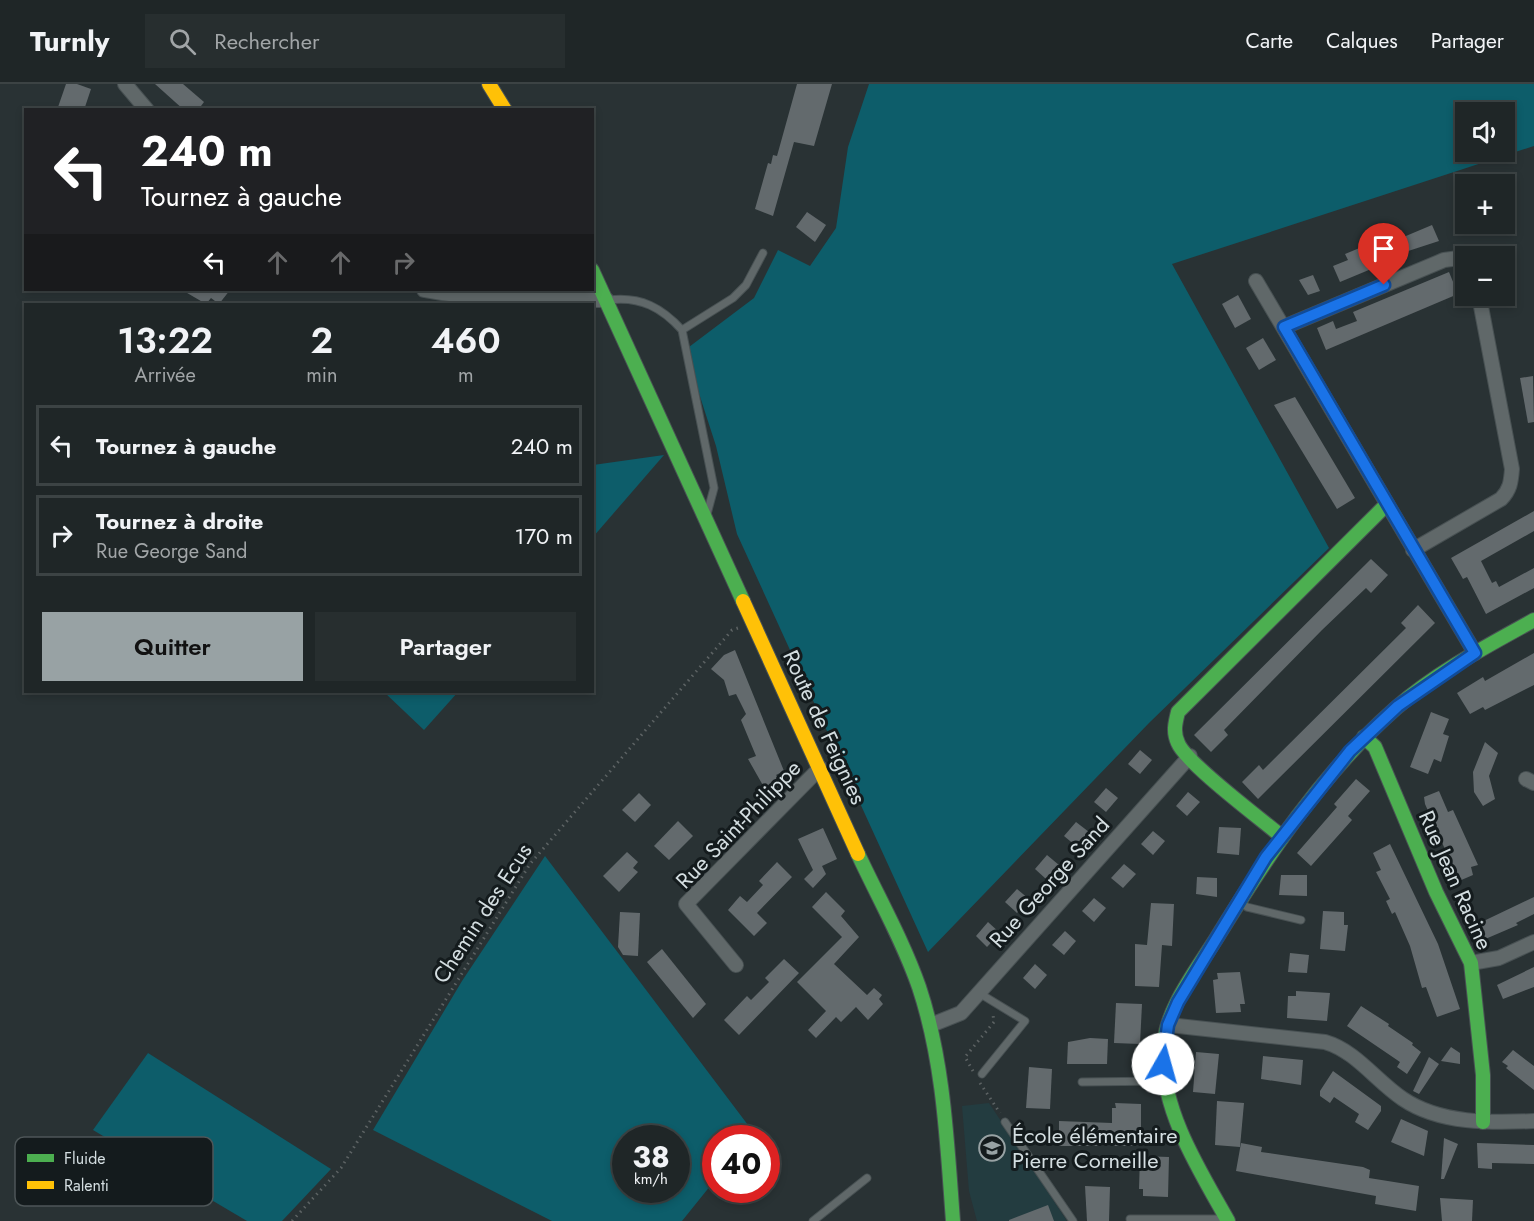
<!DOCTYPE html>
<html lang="fr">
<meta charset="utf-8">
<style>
:root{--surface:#1f2627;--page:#272e2f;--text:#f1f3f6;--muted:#a1a5a7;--line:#3c4344;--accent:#98a2a4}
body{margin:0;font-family:Jost,sans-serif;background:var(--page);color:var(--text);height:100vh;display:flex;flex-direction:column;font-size:22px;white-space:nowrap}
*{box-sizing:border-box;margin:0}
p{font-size:20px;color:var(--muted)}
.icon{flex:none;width:33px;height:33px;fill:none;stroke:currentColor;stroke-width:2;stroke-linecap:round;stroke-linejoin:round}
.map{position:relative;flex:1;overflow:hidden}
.side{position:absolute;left:24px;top:219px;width:570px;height:390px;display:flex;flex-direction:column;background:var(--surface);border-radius:0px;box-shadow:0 3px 9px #0003,0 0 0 2px var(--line)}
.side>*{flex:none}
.top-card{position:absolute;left:24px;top:24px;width:570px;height:183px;border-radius:0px;box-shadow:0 3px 9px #0003,0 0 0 2px var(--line);background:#202124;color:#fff;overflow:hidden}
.tools{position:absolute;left:1455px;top:18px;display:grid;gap:12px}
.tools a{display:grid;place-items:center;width:60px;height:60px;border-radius:0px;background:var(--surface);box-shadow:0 3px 9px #0003,0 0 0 2px var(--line);font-size:30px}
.speed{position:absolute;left:612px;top:1041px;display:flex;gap:12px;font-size:30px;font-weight:700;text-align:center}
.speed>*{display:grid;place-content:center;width:78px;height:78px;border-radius:50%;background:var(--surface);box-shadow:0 3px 9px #0003,0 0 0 2px var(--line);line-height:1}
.speed small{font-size:15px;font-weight:400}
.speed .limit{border:9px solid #d22;background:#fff;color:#111}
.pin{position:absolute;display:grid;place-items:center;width:51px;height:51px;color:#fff;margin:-62px -26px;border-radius:50% 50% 50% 0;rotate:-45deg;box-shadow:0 0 6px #0007}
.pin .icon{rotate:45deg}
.me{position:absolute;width:66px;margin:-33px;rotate:7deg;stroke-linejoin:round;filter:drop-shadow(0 0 4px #0008)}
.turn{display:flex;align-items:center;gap:21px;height:126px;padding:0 18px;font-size:27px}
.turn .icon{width:78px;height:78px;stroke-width:2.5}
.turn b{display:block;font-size:42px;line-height:51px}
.lanes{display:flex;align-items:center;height:57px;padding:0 18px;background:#0003;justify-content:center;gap:30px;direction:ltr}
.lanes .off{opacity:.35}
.eta{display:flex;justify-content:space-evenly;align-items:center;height:102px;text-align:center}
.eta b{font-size:36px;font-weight:600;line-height:42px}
.button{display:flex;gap:12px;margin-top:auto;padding:12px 18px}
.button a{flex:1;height:69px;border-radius:0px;background:var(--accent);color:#111;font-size:24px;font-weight:600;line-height:69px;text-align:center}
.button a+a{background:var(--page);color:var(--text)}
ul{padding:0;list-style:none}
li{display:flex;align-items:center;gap:18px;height:81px;margin:0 12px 9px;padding:0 6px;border:3px solid var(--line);border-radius:0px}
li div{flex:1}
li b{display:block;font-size:22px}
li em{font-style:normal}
header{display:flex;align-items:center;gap:36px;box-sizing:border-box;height:84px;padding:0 30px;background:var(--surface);border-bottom:2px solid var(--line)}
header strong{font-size:28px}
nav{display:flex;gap:33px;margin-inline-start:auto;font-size:21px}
.search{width:420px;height:54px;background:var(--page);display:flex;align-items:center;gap:15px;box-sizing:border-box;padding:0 21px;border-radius:0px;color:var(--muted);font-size:22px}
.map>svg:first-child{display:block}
</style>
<header>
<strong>Turnly</strong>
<div class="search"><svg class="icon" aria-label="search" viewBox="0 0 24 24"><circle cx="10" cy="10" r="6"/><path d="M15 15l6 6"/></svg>Rechercher</div>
<nav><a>Carte</a><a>Calques</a><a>Partager</a></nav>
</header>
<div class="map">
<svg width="1534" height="1137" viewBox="0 0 1534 1137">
<rect width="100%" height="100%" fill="#293234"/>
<!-- built -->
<polygon fill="#233c40" points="989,1019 1067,1137 977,1137 969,1107 962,1022"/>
<!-- green -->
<g fill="#0d5d6a" fill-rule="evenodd">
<path d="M869 0H1534V62L1172 180 1329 464 1149 639 928 868 737 450 716 362 685 266 754 214 778 166 810 182 836 144 848 63ZM1466 28H1504V68H1466Z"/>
<polygon points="664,371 593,453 593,381"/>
<polygon points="384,608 458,608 424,646"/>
<path d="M545 772 754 1049 750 1054H716L715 1096 682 1137H552L373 1046 462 897ZM676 1054V1106H626V1054Z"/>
<polygon points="148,969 331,1085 282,1137 247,1137 93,1046"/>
</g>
<!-- building -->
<g fill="#636a6d">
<polygon points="66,0 77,0 91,5 84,26 57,26"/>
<polygon points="155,0 183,0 204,18 198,26 184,26"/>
<polygon points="797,0 832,0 814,62 794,58 773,132 755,125 768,79 771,80 773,71 777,72"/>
<polygon points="807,128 826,141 815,158 796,143"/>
<polygon points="1432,141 1439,157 1399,170 1400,173 1340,198 1333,182 1348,176 1345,170 1391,151 1394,157"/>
<polygon points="1449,188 1458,210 1326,266 1317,244 1333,237 1336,245 1357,237 1353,228"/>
<polygon points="1313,191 1320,207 1308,211 1299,196"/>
<polygon points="182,206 230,206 219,220 211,214 206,220"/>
<polygon points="1238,211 1251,235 1235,244 1222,220"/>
<polygon points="1263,254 1276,276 1259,286 1246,264"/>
<polygon points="1533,292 1534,338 1528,339 1520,294"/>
<polygon points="1295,313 1355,414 1337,425 1274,321"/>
<polygon points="1534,427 1534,447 1481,477 1492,499 1496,497 1499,503 1534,484 1534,504 1486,530 1467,493 1463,495 1451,474"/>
<polygon points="1371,475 1388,491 1371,509 1366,504 1322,546 1224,646 1228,651 1211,668 1194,651"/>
<polygon points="1418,521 1435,539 1258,715 1242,698 1259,681 1263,686 1406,544 1401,539"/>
<polygon points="735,566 784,687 776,691 786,703 784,708 773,719 748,675 756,672 741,636 746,630 736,610 729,612 724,596 711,585 724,571"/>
<polygon points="1534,569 1534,601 1485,626 1483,623 1470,630 1457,609 1483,593 1485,597"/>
<polygon points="1431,628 1449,635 1443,650 1449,652 1441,678 1434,675 1428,690 1410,683"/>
<polygon points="1485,658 1498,669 1489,692 1495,715 1483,722 1474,708 1473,688"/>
<polygon points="1140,666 1152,676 1140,690 1128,680"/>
<polygon points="1356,695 1370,707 1348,732 1352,736 1311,782 1297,769 1337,723 1334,720"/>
<polygon points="1106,704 1118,714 1106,728 1094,718"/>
<polygon points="1439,707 1448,728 1453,726 1478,781 1471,783 1473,791 1459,797 1425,720 1424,713"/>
<polygon points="1188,708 1200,718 1187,732 1176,722"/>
<polygon points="639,709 651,721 635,738 622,726"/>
<polygon points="678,737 693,752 669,776 654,762"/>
<polygon points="1076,738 1089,748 1076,762 1064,752"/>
<polygon points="1219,743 1241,744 1239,771 1217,769"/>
<polygon points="823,744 837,775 822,782 826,790 813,804 804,795 813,786 798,755"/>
<polygon points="1153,747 1165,757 1153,771 1141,760"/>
<polygon points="1390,760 1438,860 1460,925 1437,933 1426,903 1422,904 1410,862 1395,828 1392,830 1386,817 1390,815 1376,788 1381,786 1373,769"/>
<polygon points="627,768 638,778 633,784 638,788 619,808 603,792"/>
<polygon points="1047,771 1059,781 1046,795 1035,785"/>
<polygon points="777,778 792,793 757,829 767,839 754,852 728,826 740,812 747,818 763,801 759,797"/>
<polygon points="1124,780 1136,790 1123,804 1111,794"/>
<polygon points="1281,791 1307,791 1307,812 1279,811"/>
<polygon points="1197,793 1217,794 1217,813 1196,810"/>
<polygon points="1017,805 1029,815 1017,829 1005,818"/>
<polygon points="826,808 845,827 841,832 859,853 834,880 867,911 874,904 882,911 879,915 883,920 868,936 856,923 841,938 836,933 816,954 808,946 826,927 797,898 842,853 812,823"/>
<polygon points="1534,813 1534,830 1516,839 1518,841 1476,859 1469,844"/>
<polygon points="1094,814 1106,824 1094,838 1082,827"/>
<polygon points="1151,819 1174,820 1172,862 1162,861 1159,903 1135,902 1135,860 1147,861"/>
<polygon points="1323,827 1344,828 1344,841 1348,841 1345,867 1320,865"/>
<polygon points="620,828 640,829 638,872 623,871 618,863"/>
<polygon points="988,838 1000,849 987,863 976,852"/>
<polygon points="1065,847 1076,857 1064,871 1052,861"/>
<polygon points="662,865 706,920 693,934 647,878"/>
<polygon points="1290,869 1309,871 1307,889 1288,888"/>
<polygon points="784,875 799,889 739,951 724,936 747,912 751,916 769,898 765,894"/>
<polygon points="1035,880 1047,891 1035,905 1023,894"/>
<polygon points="1534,883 1534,903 1503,915 1497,901"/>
<polygon points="1240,888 1245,920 1240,920 1241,928 1216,929 1213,896 1218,895 1217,889"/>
<polygon points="1296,907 1330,909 1327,937 1287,934 1288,912 1296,912"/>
<polygon points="1116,919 1142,920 1140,960 1114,959"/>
<polygon points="1361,922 1389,940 1388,942 1413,959 1412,961 1421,968 1407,990 1397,983 1400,978 1347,942"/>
<polygon points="1090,954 1108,955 1107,980 1067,980 1068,958"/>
<polygon points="1451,963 1460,969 1460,980 1441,977"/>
<polygon points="1513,966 1534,982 1534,1006 1506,984 1508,982 1502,978"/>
<polygon points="1196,968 1219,970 1215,1010 1193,1008"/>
<polygon points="1263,972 1303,976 1301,1001 1261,995"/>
<polygon points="1429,973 1439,980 1419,1010 1413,1007"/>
<polygon points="1029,983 1052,985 1050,1025 1026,1024"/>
<polygon points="1333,987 1381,1022 1381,1027 1368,1046 1355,1038 1359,1030 1334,1013 1330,1019 1320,1012 1320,1007"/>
<polygon points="1217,1017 1244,1019 1240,1063 1215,1061"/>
<polygon points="1115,1019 1141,1020 1141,1062 1059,1062 1059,1037 1112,1039 1112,1024 1116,1024"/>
<polygon points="1401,1035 1428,1047 1424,1072 1391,1058"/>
<polygon points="1444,1054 1458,1060 1444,1095 1441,1095"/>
<polygon points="1241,1059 1262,1063 1261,1068 1363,1083 1370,1086 1369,1094 1419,1102 1416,1127 1375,1120 1376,1112 1236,1087"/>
<polygon points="1477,1059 1534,1061 1534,1080 1492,1079 1492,1085 1478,1084"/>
<polygon points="1140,1072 1169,1073 1168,1113 1143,1112 1143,1105 1139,1105"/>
<polygon points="1085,1102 1110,1103 1109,1137 1087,1137"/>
<polygon points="1440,1114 1473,1116 1472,1137 1442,1137"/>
<polygon points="1048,1121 1054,1137 1009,1137 1009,1136"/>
</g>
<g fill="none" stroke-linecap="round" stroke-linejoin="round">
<!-- lane casing -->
<g stroke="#485153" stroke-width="9">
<g id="lane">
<path d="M609 216C641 212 662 224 682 246L714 404 707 430"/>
<polyline points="682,246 733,214 746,201 763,169"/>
<polyline points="1240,818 1247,823 1301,836"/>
<polyline points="979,909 1025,937 982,990"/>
<polyline points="1082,998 1164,997"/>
<polyline points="1005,1038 1073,1137"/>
<polyline points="1130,1135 1223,1135"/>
<polyline points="813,1137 867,1094"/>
</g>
</g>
<!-- street casing -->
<g stroke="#485153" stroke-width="16">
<g id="street">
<polyline points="125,0 147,26"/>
<polyline points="1256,197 1475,569"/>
<path d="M424 206C485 218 545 215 607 216"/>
<polyline points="1284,243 1444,176 1459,174 1466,178"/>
<path d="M1413 466 1501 415C1510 406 1511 398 1512 385L1479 212"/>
<polyline points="1526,695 1534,699"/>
<polyline points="1471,879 1499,874 1534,858"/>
<polyline points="736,881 686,820 820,684"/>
<polyline points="931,941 961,929 1190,672"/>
<path d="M1169 941 1325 958C1356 967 1376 997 1403 1015 1440 1040 1491 1039 1534 1037"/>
</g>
</g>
<!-- fast casing -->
<g stroke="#485153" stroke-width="16">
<g id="fast">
<polyline points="592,186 743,517"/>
<polyline points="1364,653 1375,663 1436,808 1471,879 1483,991 1483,1038"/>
<path d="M1281 752C1261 735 1186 679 1178 659 1173 648 1175 640 1178 628L1387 420"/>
<path d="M858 770C878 813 903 857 919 903 944 978 947 1059 953 1137"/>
<path d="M1228 1137C1200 1087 1162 1028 1163 969 1164 927 1194 890 1216 855 1267 772 1322 689 1396 624 1437 588 1487 562 1534 536"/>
</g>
</g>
<!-- slow casing -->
<g stroke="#485153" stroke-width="16">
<g id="slow">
<polyline points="489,0 505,26"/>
<polyline points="743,517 858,770"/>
</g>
</g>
<!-- path -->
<g stroke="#5d6364" stroke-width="3" stroke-dasharray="1.5 4.5" stroke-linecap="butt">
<polyline points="973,987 965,973 994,938 993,931"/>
<polyline points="980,999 1000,1029"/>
<polyline points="292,1137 341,1084 530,780 732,546 738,544"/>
</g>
<!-- lane -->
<use href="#lane" stroke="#606869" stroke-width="7"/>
<!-- street -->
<use href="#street" stroke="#606869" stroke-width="14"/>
<!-- fast -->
<use href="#fast" stroke="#4caf50" stroke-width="14"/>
<!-- slow -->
<use href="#slow" stroke="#ffc107" stroke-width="14"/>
</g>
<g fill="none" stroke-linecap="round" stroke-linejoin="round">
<!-- route casing -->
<g stroke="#114b97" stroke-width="15">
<polyline id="route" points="1163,980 1168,941 1178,918 1266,773 1350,667 1398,622 1475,569 1284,243 1384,201"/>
</g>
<!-- route -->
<use href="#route" stroke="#1a73e8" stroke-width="10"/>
</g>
<!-- icons -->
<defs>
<g id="school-ring" transform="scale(1.35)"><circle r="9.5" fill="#141b1d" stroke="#98a2a4" stroke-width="1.5"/><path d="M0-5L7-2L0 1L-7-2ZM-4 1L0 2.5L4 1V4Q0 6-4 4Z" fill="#98a2a4"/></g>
</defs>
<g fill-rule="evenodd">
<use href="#school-ring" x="992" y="1064"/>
</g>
<g text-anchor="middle" stroke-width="6" stroke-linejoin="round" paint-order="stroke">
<!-- street labels -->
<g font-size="22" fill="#d4dee1" stroke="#141b1d">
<text transform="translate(825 643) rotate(65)" y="8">Route de Feignies</text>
<text transform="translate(738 740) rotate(-46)" y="8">Rue Saint-Philippe</text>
<text transform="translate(1456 796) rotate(66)" y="8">Rue Jean Racine</text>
<text transform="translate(1049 798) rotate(-48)" y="8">Rue George Sand</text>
<text transform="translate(482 829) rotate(-57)" y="8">Chemin des Ecus</text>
</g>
<!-- poi labels -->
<g font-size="22" fill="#d4dee1" stroke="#141b1d" text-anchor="start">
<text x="1012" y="1059">École élémentaire<tspan x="1012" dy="25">Pierre Corneille</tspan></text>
</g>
</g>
<!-- legend -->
<rect x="15" y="1053" width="198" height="69" rx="9" fill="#141b1d" stroke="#4e5658" stroke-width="1.5"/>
<rect x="27" y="1070" width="27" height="8" fill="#4caf50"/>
<rect x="27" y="1097" width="27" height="8" fill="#ffc107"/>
<g font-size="16" fill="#d4dee1">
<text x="64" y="1080">Fluide</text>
<text x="64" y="1107">Ralenti</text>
</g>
</svg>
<div class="tools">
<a><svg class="icon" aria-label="sound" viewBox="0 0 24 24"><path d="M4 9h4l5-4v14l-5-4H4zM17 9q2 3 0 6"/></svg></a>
<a>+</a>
<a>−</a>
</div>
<div class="speed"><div>38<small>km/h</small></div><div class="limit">40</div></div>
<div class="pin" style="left:1384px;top:201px;background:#d93025"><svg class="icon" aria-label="arrive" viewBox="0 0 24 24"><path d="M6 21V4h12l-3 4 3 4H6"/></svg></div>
<svg class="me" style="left:1163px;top:980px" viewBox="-20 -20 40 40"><circle r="19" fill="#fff"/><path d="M0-13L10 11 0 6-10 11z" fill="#1a73e8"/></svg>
<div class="top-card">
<div class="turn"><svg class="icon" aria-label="left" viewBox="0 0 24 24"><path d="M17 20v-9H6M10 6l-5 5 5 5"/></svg><div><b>240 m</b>Tournez à gauche</div></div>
<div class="lanes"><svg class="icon" aria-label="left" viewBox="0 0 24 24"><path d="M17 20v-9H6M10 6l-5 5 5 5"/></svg><svg class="icon off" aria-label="ahead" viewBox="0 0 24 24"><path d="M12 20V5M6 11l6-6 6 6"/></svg><svg class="icon off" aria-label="ahead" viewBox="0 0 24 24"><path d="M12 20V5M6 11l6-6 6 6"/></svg><svg class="icon off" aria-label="right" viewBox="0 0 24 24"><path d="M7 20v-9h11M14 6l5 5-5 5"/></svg></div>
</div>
<section class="side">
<div class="eta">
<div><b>13:22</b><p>Arrivée</p></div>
<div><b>2</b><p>min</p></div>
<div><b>460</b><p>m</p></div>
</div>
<ul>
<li><svg class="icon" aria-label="left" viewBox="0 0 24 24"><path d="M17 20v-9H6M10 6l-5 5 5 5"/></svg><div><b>Tournez à gauche</b></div><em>240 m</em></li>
<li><svg class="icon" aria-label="right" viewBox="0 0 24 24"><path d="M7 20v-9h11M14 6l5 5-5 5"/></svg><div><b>Tournez à droite</b><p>Rue George Sand</p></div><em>170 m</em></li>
</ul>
<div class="button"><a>Quitter</a><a>Partager</a></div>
</section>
</div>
